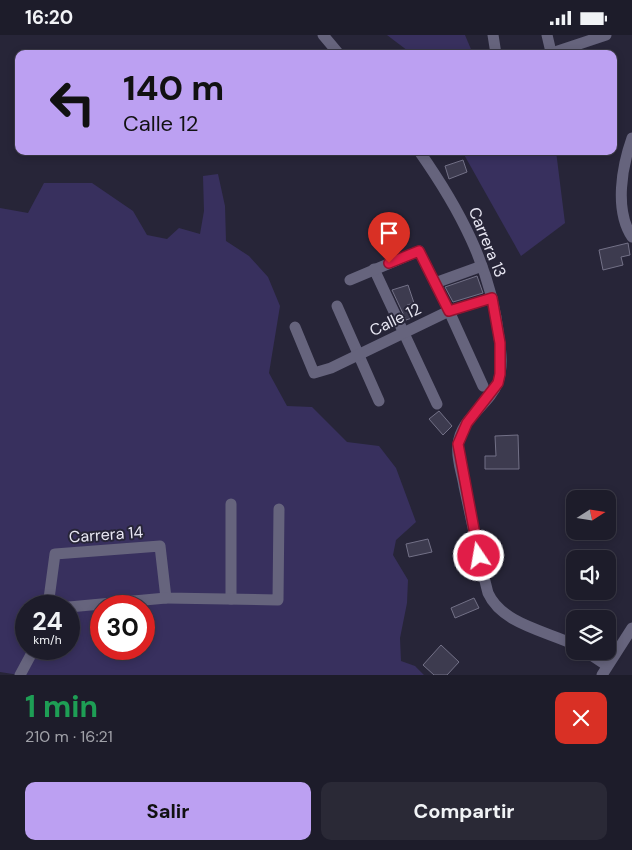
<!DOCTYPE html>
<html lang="es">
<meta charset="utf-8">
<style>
:root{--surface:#1d1c2a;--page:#2a2936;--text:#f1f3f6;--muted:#a0a1a8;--line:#3b3a47;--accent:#bca0f2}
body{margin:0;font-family:"DM Sans",sans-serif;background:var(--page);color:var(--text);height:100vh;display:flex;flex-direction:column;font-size:19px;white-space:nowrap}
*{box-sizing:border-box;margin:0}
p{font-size:16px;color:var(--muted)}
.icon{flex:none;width:28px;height:28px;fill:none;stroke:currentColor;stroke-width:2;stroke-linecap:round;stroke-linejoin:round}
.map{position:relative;height:640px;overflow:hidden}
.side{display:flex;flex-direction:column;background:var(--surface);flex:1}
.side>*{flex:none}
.top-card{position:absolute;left:15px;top:15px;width:602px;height:105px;border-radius:10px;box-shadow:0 2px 8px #0003,0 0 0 1px var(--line);background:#bca0f2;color:#111;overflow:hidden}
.needle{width:32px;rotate:78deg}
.buttons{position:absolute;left:566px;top:455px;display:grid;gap:10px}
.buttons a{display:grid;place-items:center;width:50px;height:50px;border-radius:10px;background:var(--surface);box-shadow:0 2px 8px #0003,0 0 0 1px var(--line);font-size:25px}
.speed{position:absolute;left:15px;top:560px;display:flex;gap:10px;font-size:25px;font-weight:700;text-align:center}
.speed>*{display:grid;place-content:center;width:65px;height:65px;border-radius:50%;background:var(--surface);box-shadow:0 2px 8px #0003,0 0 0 1px var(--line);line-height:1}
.speed small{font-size:12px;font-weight:400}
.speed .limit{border:8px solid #d22;background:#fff;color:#111}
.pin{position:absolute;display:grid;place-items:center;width:42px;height:42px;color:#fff;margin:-51px -21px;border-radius:50% 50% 50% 0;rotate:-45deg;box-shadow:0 0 5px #0007}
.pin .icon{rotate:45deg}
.me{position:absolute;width:55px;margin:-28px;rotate:348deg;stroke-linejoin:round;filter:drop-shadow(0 0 4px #0008)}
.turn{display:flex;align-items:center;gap:18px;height:105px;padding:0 25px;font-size:22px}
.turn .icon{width:65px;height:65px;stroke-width:2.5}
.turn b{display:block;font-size:35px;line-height:42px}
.round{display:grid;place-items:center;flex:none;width:52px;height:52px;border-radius:10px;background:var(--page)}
.overview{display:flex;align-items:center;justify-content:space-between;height:85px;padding:0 25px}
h1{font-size:30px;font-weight:700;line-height:38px;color:#1e9e55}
.button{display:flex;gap:10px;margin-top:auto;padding:10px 25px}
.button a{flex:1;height:58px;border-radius:10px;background:var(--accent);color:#111;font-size:20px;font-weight:700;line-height:58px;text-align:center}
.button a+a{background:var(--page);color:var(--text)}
.status{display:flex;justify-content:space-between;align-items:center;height:35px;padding:0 25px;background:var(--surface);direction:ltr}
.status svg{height:14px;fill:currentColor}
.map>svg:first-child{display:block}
</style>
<div class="status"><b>16:20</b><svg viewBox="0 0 49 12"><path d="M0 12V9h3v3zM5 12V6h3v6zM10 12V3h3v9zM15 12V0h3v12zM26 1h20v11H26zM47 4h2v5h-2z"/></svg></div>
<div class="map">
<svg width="632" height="640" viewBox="0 0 632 640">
<rect width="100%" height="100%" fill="#272538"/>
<!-- green -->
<g fill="#38305e" fill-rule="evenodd">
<polygon points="387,0 465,0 473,19 412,19"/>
<polygon points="462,116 556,116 565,188 521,221"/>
<path d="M218 139 225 171 226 206 249 221 268 242 280 271 269 338 287 371 312 372 347 407 379 411 396 433 416 487 396 505 393 520 408 545 407 568 400 603 401 626 415 631 424 640H19L0 637V173L28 178 44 148H92L133 176 147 200 167 204 179 193 200 199 204 176 203 141ZM26 571H69V614H26ZM101 571H144V614H101Z"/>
</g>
<!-- building -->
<g fill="#3d3b4f" stroke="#737187">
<polygon points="463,125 467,137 449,144 445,131"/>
<polygon points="628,208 630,220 621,222 623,230 603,235 599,215"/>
<polygon points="477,241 483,258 453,267 445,252"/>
<polygon points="408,250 414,268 407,270 412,283 406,285 392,255"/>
<polygon points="439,376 452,391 443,400 429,384"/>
<polygon points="518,400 519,434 485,434 485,421 496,421 495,401"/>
<polygon points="428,504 432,517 409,522 406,509"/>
<polygon points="474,563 479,573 455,583 451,573"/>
<polygon points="441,610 459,627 447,640 434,640 423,630"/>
</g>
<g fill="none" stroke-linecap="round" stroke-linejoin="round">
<!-- minor -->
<g stroke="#66647d" stroke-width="11">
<polyline points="323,0 339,19"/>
<polyline points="493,0 496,19"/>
<polyline points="547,0 551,17"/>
<polyline points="549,19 606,0"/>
<path d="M632 103C622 131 614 175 632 202"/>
<path d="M419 116C459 173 491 232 499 302 501 316 503 333 498 347 490 370 460 383 458 410 456 423 462 438 464 451 472 487 479 523 488 558 502 589 546 596 575 610"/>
<polyline points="374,234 437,369"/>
<polyline points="350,245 419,216 449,276 483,351"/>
<polyline points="435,248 482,231"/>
<polyline points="337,271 379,366"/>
<polyline points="295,292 314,338 331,333 449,276 492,263"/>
<polyline points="231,469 231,564"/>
<polyline points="48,571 55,519 160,511 166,563 278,565 279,474"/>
<polyline points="69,572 166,563"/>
<polyline points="585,616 606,630"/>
<polyline points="20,640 34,614"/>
<polyline points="602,640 632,593"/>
</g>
</g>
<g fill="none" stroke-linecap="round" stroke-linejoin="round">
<!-- route casing -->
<g stroke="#92132f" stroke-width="12">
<polyline id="route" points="389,228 419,216 449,276 492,263 500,308 500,339 498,348 467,388 458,409 479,521"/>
</g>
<!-- route -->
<use href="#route" stroke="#e11d48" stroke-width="9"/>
</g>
<g text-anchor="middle" stroke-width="4" stroke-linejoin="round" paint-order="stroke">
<!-- street labels -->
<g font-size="16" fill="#e8e7f3" stroke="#272538">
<text transform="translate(488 207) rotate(68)" y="6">Carrera 13</text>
<text transform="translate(395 284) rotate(-26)" y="6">Calle 12</text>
<text transform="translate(106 499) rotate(-4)" y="6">Carrera 14</text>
</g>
</g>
</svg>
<div class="buttons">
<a><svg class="needle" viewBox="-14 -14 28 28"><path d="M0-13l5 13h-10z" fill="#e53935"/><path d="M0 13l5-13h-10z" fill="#a0a1a8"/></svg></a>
<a><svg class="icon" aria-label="sound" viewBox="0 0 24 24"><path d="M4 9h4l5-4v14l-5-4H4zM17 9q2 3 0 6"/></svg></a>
<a><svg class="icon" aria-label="layers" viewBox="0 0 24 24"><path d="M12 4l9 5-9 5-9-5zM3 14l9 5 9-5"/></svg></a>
</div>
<div class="speed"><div>24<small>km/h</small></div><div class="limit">30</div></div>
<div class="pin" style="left:389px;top:228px;background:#d93025"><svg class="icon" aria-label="arrive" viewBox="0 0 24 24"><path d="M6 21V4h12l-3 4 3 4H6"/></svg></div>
<svg class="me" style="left:479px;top:521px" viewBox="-20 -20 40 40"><circle r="17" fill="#e11d48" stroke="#fff" stroke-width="3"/><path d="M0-11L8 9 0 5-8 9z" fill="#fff"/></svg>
<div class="top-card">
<div class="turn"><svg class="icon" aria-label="left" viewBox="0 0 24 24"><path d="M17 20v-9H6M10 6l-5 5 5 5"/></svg><div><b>140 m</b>Calle 12</div></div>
</div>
</div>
<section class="side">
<div class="overview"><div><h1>1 min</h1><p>210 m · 16:21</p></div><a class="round" style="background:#d93025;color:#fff"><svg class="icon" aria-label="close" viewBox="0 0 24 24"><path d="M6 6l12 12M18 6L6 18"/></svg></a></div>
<div class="button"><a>Salir</a><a>Compartir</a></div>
</section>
